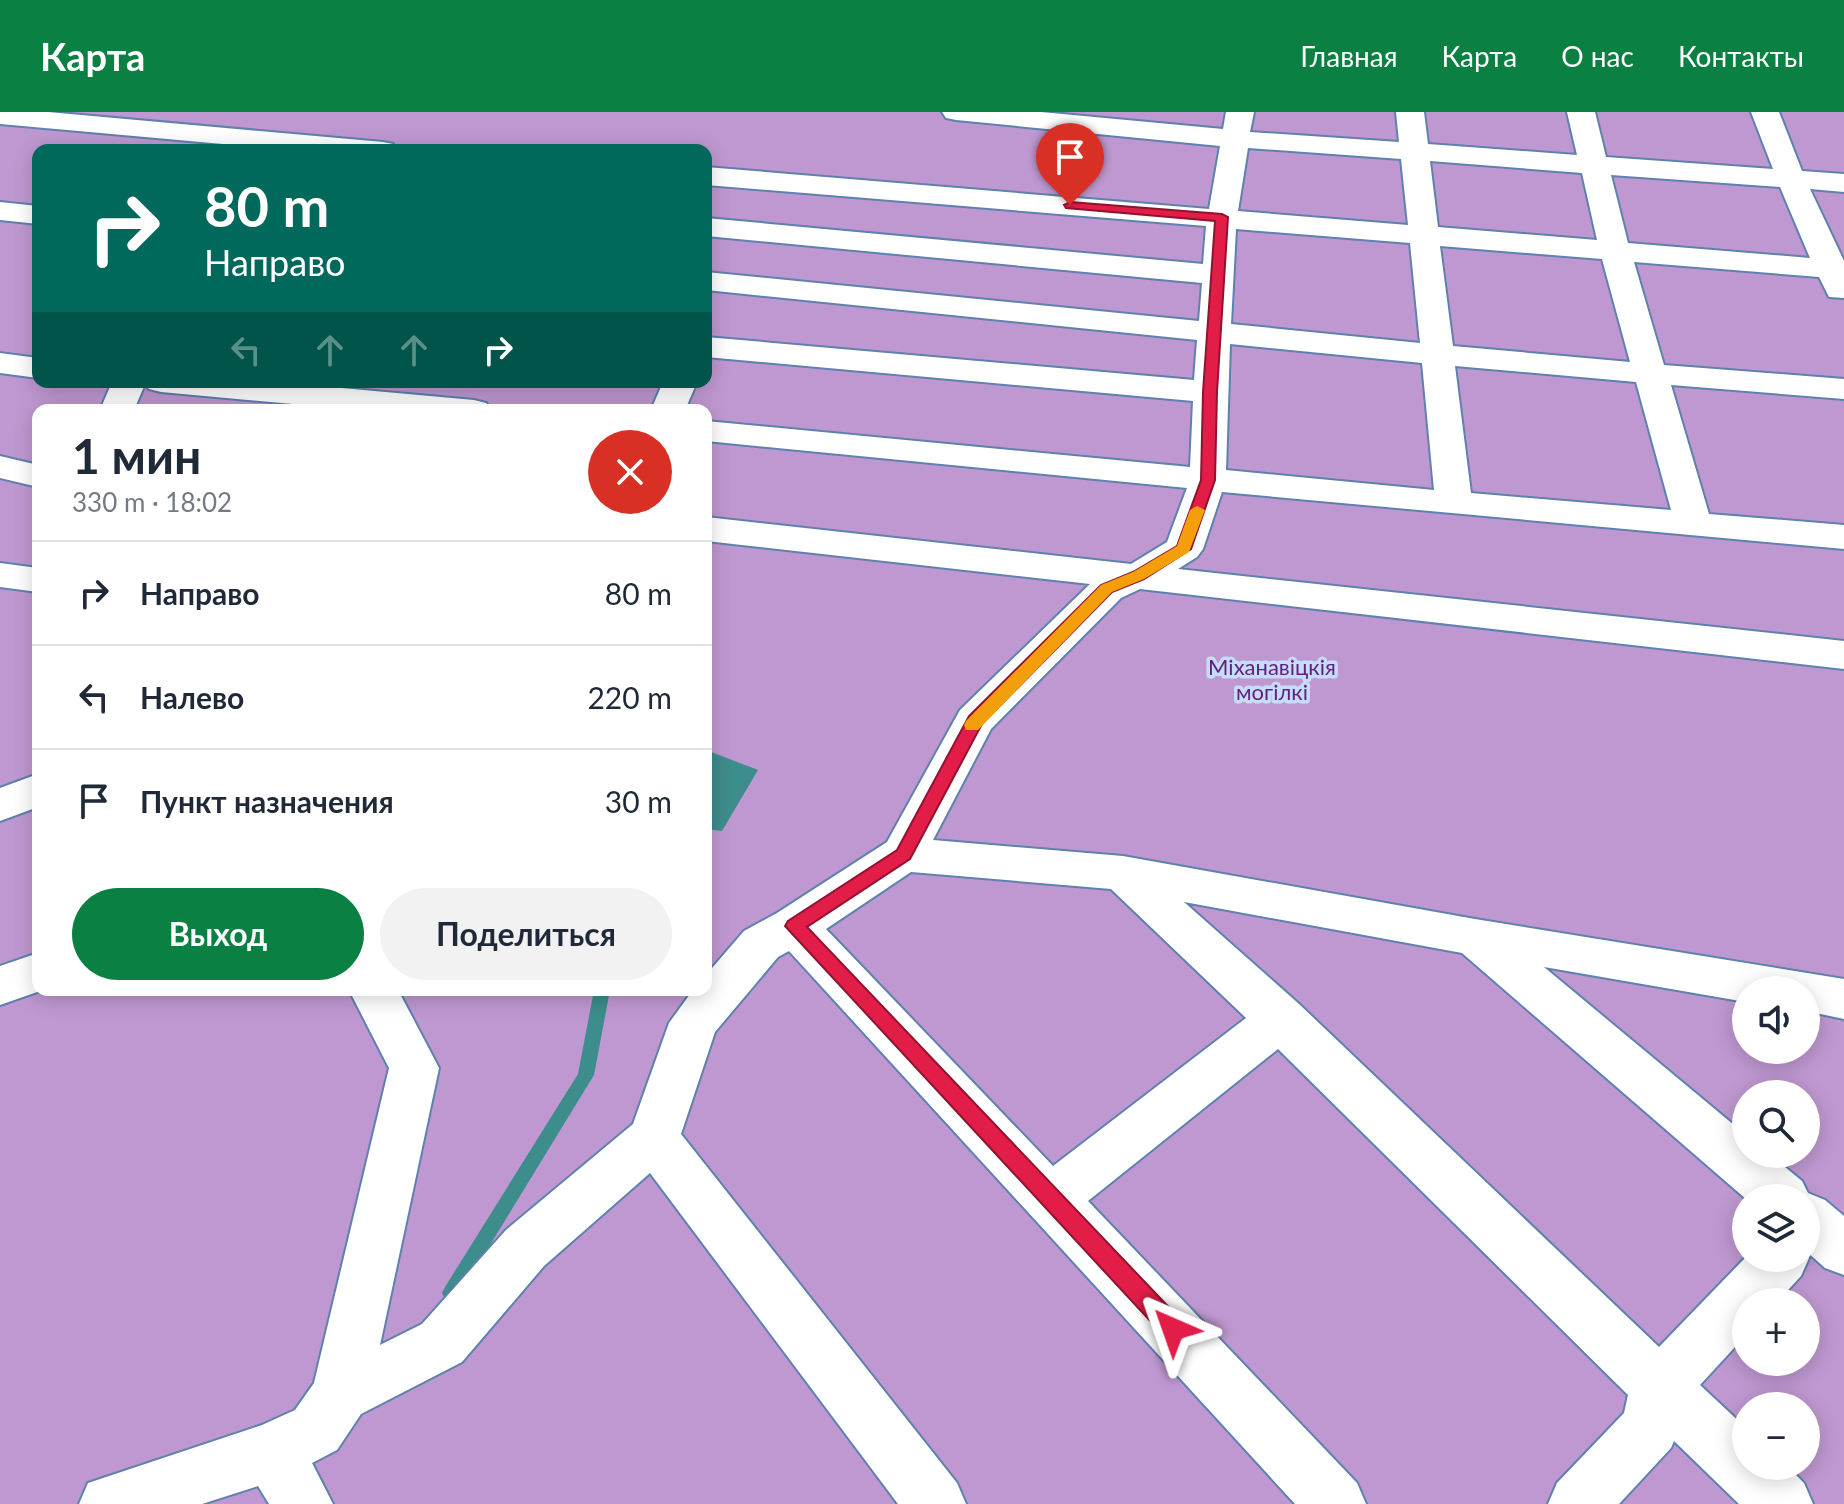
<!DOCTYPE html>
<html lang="ru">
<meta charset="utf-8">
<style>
:root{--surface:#fff;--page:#f2f2f3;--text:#1f2937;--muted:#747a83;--line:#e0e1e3;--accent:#0b8043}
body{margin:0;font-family:Lato,sans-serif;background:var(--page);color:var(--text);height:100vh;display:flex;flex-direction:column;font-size:30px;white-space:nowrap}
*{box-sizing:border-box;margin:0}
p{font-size:26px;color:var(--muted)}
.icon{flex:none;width:44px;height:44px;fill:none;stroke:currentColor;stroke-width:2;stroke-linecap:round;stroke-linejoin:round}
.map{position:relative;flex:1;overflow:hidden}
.panel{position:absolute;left:32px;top:292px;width:680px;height:592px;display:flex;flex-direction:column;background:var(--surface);border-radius:16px;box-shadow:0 4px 20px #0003}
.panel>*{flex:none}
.guide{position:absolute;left:32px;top:32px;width:680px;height:244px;border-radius:16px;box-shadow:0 4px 20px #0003;background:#00695c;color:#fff;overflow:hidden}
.fabs{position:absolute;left:1732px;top:864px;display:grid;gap:16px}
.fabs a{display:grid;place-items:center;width:88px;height:88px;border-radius:50%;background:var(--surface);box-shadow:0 4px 20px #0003;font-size:40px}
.pin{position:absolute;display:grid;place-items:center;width:68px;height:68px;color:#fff;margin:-82px -34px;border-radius:50% 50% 50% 0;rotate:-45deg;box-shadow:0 0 8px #0007}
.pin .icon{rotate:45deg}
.me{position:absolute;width:88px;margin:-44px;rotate:317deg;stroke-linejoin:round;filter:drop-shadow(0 0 6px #0008)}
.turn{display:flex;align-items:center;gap:28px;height:168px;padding:0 40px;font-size:36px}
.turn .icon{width:104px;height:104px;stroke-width:2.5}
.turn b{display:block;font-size:56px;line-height:68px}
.lanes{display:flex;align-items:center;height:76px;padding:0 40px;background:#0003;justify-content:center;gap:40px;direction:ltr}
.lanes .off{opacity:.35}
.round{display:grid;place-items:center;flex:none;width:84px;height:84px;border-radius:42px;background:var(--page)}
.summary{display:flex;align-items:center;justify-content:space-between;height:136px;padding:0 40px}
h1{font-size:48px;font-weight:700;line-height:60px}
.button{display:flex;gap:16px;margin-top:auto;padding:16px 40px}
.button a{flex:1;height:92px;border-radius:48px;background:var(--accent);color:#fff;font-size:32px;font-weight:700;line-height:92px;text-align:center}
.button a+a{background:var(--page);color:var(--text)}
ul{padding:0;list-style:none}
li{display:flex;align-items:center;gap:24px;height:104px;padding:0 40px;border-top:2px solid var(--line)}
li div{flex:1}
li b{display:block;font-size:30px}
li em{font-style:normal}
header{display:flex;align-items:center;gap:48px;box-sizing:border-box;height:112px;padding:0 40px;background:var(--accent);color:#fff}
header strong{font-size:38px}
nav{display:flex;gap:44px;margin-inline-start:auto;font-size:28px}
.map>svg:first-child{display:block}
</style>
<header>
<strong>Карта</strong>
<nav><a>Главная</a><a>Карта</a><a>О нас</a><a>Контакты</a></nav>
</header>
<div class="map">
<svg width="1844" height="1392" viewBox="0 0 1844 1392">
<rect width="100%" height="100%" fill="#b2d0f7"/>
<!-- green -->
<path fill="#bf98d1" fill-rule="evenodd" d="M0 0H1844V1392H0ZM38 38H706V270H38ZM38 298H706V878H38ZM1746 878H1806V938H1746ZM1746 982H1806V1042H1746ZM1746 1086H1806V1146H1746ZM1746 1190H1806V1250H1746ZM1746 1294H1806V1354H1746Z"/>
<!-- water -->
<polygon fill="#3d8d8c" points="706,638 758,658 722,719 706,717"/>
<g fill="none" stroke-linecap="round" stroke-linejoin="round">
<!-- stream -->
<polygon fill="#3d8d8c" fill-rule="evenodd" points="594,878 610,878 594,963 457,1187 451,1189 445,1187 442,1181 445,1175 578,962"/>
<!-- minor casing -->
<g stroke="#5e81ad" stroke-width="4">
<g id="minor">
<polygon points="0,0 48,0 383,30 393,32 397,38 289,38 0,12"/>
<path d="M942 0H1041L1223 17 1226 0H1254L1250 20 1399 30 1396 0H1424L1428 32 1577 43 1567 0H1595L1606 45 1773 57 1751 0H1779L1802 59 1844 62V80L1810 77 1844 149V186L1829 185 1819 165 1634 150 1664 253 1844 267V287L1671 273 1709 402 1844 413V437L1222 380 1203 437 1197 445 1178 457 1844 529V557L1140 477 1121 486 991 617 933 728 1123 744 1475 807 1844 867V907L1806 899V878H1746V890L1544 855 1746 1023V1042H1769L1802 1069 1808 1081 1825 1088 1844 1104V1163L1825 1156 1806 1139 1809 1146 1801 1164 1777 1190H1746V1223L1700 1273 1746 1316V1354H1787L1804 1371 1813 1392H1739L1674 1329 1671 1336 1619 1392H1548L1557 1371 1624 1301 1628 1283 1278 937 1088 1089 1357 1371 1366 1392H1295L789 839 778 845 715 920 681 1022 957 1371 966 1392H898L650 1061 544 1154 462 1250 361 1302 337 1338 312 1351 333 1392H269L258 1374 202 1392H79L88 1371 262 1313 295 1298 314 1271 389 956 349 878H398L439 956 380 1233 422 1212 506 1118 633 1012 669 911 693 878H706V863L744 819 777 801 887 730 960 598 1090 472 706 429V405L1131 452 1167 430 1187 376 706 329V309L1190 355 1193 289 706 245V225L1194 268 1197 228 706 178V160L1199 209 1202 171 706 124V106L1203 152 1206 114 706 73V55L1209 97 1220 34 956 8 946 6ZM1248 36 1401 47 1408 113 1238 99ZM1430 49 1582 61 1597 128 1438 115ZM1611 63 1780 75 1810 146 1628 131ZM1236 117 1410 131 1420 231 1231 212ZM1440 134 1602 147 1630 250 1453 234ZM1230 232 1422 251 1434 378 1226 358ZM1455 254 1636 270 1671 398 1471 381ZM911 760 1111 777 1246 906 1053 1054 826 817ZM1184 790 1462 841 1746 1087 1806 1086V1146L1746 1145 1659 1235 1299 892Z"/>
<polygon points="0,90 38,94 38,112 0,108"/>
<polygon points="0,241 38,246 38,266 0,261"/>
<polygon points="112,270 275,270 474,288 486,291 491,298 359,298 161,280 149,277 145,272 134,298 100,298"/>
<polygon points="663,270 697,270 685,298 651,298"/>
<polygon points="0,344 38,353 38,375 0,366"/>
<polygon points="0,451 38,456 38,480 0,475"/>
<polygon points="38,662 38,695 0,709 0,676"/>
<polygon points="38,841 38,878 43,878 0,893 0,854"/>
</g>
</g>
<!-- minor -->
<use href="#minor" fill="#fff" fill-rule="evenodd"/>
</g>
<!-- route -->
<polygon fill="#e11d48" stroke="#92132f" stroke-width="2" points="1070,90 1222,102 1228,105 1217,280 1215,368 1191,437 1144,467 1112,480 982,612 910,747 807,815 1182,1209 1185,1217 1182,1225 1173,1228 1165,1225 785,814 788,809 897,738 969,604 1101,473 1133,460 1177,434 1201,368 1203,280 1215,109 1066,96 1064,93"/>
<!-- slow -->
<polygon fill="#f59e0b" points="1197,394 1205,398 1189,440 1144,467 1112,480 978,618 966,618 964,613 966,609 1101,473 1133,460 1177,434 1190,398"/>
<g text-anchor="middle" stroke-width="7" stroke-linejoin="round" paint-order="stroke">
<!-- park labels -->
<g font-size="22" fill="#641e7e" stroke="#c6ddfa">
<text x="1272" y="563">Міханавіцкія<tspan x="1272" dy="25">могілкі</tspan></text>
</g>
</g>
</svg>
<div class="fabs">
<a><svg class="icon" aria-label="sound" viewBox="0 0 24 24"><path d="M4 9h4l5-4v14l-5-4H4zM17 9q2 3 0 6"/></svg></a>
<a><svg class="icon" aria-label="search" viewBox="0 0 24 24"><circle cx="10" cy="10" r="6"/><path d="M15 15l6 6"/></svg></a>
<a><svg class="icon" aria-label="layers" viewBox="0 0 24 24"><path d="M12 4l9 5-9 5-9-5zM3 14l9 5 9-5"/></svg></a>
<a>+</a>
<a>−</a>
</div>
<div class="pin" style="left:1070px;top:93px;background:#d93025"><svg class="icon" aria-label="arrive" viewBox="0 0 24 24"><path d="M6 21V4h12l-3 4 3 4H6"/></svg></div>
<svg class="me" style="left:1173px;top:1217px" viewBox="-20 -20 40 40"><path d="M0-17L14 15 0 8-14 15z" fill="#e11d48" stroke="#fff" stroke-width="4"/></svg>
<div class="guide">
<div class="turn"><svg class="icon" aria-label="right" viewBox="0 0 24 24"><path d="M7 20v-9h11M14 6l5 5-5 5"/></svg><div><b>80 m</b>Направо</div></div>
<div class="lanes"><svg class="icon off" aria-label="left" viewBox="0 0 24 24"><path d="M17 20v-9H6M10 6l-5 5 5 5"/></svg><svg class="icon off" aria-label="ahead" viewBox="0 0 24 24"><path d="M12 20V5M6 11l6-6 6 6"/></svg><svg class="icon off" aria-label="ahead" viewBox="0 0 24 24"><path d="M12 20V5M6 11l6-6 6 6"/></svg><svg class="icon" aria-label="right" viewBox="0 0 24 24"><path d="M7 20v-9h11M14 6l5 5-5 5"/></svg></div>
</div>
<section class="panel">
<div class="summary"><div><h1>1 мин</h1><p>330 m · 18:02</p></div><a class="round" style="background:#d93025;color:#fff"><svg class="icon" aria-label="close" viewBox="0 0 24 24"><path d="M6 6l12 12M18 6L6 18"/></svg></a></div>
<ul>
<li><svg class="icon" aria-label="right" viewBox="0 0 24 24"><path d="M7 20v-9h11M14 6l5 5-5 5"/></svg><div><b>Направо</b></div><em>80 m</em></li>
<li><svg class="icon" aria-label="left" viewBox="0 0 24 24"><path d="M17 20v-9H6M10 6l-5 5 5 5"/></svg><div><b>Налево</b></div><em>220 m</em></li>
<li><svg class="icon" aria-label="arrive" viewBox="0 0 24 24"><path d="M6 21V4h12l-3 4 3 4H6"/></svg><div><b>Пункт назначения</b></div><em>30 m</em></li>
</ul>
<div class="button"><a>Выход</a><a>Поделиться</a></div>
</section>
</div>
